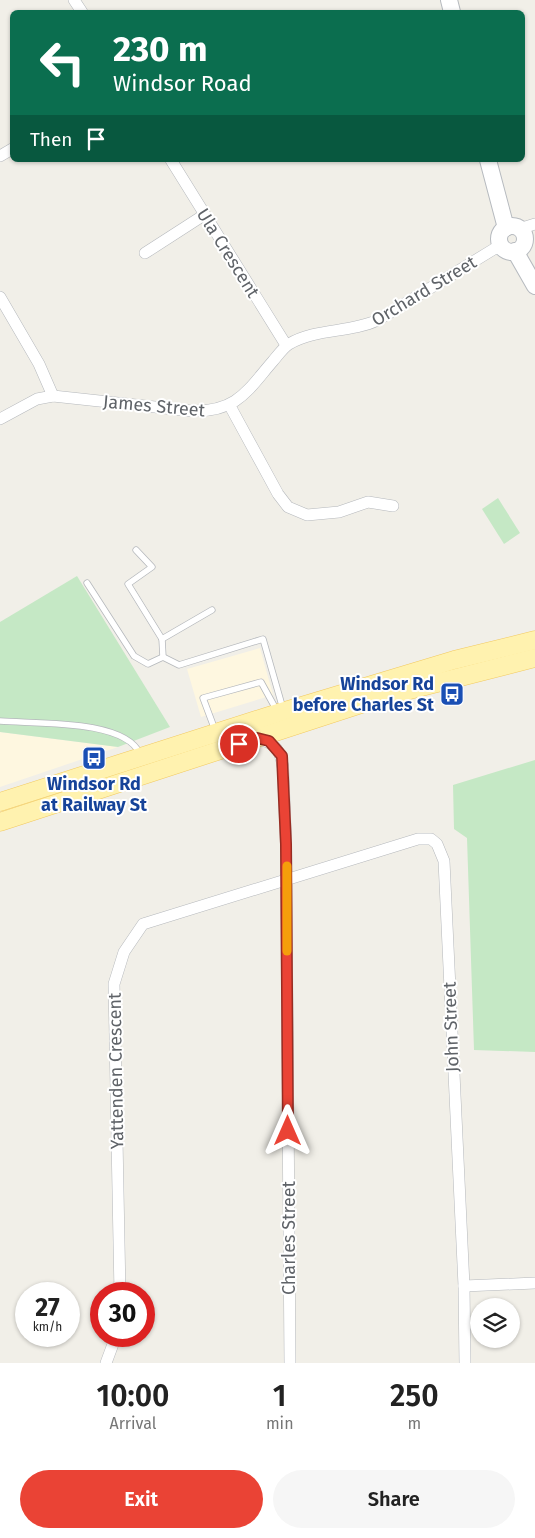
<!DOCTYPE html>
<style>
:root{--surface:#fff;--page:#f6f6f6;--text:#222;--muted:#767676;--accent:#ea4335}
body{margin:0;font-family:"Fira Sans",sans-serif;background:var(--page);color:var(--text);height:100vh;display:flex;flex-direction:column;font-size:19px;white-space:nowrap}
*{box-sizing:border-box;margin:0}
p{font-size:16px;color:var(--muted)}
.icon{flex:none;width:28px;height:28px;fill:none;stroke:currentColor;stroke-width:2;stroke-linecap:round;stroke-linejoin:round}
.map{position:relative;height:1363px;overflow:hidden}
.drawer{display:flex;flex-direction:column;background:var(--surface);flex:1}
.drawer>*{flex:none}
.top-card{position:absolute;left:10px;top:10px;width:515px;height:152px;border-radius:8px;box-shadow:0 1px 4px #0004;background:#0b6e4f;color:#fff;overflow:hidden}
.tools{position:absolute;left:470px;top:1298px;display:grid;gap:10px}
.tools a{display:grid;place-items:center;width:50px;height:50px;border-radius:50%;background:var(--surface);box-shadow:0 1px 4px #0004;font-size:25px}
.speed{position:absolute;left:15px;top:1282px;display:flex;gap:10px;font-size:25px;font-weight:700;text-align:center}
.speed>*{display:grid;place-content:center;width:65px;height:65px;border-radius:50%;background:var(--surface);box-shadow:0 1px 4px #0004;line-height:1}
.speed small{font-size:12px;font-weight:400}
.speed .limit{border:8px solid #d22;background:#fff;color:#111}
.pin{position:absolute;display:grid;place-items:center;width:42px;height:42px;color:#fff;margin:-21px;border:2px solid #fff;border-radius:50%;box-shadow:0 1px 5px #0007}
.me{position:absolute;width:55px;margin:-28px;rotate:0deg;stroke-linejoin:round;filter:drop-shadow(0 0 4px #0008)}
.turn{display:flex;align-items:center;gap:18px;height:105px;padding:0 20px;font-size:22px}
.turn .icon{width:65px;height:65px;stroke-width:2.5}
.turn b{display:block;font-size:35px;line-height:42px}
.then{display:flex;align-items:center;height:48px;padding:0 20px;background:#0003;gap:10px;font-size:19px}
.eta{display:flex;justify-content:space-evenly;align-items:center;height:85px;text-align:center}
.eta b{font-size:30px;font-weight:600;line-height:35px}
.button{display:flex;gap:10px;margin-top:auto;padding:10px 20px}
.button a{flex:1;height:58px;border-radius:30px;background:var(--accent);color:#fff;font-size:20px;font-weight:600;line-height:58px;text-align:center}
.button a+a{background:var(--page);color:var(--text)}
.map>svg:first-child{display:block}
</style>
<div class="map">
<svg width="535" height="1363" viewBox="0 0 535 1363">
<rect width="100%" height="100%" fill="#f1efe8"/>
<!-- commercial -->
<g fill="#fef7e0">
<polygon points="260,648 273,695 201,717 187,669"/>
<polygon points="0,732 118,747 0,787"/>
</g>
<!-- green -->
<g fill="#c5e8c5">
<polygon points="498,498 520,533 504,544 482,509"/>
<polygon points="77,576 170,727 118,747 0,732 0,622"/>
<polygon points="535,760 535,1052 474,1050 467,838 454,829 453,785"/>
</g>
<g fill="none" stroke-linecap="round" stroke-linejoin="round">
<!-- service casing -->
<g stroke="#b5b8bc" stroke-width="7">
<g id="service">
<polyline points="136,550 152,567 128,584 162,639 163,657"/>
<polyline points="87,583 134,656 148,664 163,657 179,665 263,639 283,709"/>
<polyline points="162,639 212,610"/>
<path d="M0 721C35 724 125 719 140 754"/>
<polyline points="215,730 203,698 261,682 277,711"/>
</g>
</g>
<!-- minor casing -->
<g stroke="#b5b8bc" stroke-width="12">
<g id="minor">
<polyline points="74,0 82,12"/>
<polyline points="0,156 12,149"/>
<polyline points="171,160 286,345"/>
<polyline points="519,229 535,224"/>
<polyline points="145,253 204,215"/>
<polyline points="0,297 39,364 53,396"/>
<polyline points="230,406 278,494 288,507 307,515 339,512 368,502 393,506"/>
<path d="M0 419 37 399 53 396 192 411C237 412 247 391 273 361 278 355 283 348 289 344 316 328 350 333 378 320L494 249 502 248"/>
<path d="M258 739C275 742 281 751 283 768L286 844 290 1363"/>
<polyline points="464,1286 535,1283"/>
<polyline points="120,1294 114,984 124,952 143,924 418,839 431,839 437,844 444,861 464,1286 465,1363"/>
<polyline points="106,1363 116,1336"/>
</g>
</g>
<!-- secondary casing -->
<g stroke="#b6babf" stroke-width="18">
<g id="secondary">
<polyline points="449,0 452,12"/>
<polyline points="488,160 506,228"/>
<circle cx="512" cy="239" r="13"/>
<polyline points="515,251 535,286"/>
</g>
</g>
<!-- primary casing -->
<g stroke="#f2c960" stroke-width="19">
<g id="primary">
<polyline points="0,802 278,713 454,660 535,640"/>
<polyline points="0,822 386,696 535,658"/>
</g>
</g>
<!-- service -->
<use href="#service" stroke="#fff" stroke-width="5.5"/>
<!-- minor -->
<use href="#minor" stroke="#fff" stroke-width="11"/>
<!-- secondary -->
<use href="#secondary" stroke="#fff" stroke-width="16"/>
<!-- primary -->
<use href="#primary" stroke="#fff2af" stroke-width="18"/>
</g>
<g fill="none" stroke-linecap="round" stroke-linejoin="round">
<!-- route casing -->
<g stroke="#982c22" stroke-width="12">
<polyline id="route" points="239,744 257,738 269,741 282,756 286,844 288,1131"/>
</g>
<!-- route -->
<use href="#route" stroke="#ea4335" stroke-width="9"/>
<!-- slow -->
<polyline stroke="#f59e0b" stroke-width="9" points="287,866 287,951"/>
</g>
<!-- icons -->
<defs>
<g id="bus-square" transform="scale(1.25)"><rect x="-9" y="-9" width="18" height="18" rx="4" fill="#1a4fb4" stroke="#fff"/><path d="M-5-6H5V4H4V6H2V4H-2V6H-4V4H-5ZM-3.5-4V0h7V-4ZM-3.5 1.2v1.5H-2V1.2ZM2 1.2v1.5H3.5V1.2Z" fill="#fff"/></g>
</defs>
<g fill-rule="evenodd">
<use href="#bus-square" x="452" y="694"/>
<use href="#bus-square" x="94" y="758"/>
</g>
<g text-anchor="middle" stroke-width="4" stroke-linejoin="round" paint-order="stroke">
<!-- street labels -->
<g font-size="18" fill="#5f6368" stroke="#fff">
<text transform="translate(228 253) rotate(58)" y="6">Ula Crescent</text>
<text transform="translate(424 291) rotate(-31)" y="6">Orchard Street</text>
<text transform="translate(154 406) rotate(5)" y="6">James Street</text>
<text transform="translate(451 1027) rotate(-92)" y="6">John Street</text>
<text transform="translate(116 1071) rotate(-91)" y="6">Yattenden Crescent</text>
<text transform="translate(289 1238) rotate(-90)" y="6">Charles Street</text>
</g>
<!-- transit labels -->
<g font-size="18" font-weight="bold" fill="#164399" stroke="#fff" text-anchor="end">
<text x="434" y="690">Windsor Rd<tspan x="434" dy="21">before Charles St</tspan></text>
<text x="94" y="790" text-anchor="middle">Windsor Rd<tspan x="94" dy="21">at Railway St</tspan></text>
</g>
</g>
</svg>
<div class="tools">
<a><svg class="icon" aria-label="layers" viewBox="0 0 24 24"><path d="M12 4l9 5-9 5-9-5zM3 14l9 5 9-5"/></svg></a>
</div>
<div class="speed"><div>27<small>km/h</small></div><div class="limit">30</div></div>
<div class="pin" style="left:239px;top:744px;background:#d93025"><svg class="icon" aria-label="arrive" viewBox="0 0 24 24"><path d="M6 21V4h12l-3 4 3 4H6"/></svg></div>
<svg class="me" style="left:288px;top:1131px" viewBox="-20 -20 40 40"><path d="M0-17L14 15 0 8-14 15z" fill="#ea4335" stroke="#fff" stroke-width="4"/></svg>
<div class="top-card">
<div class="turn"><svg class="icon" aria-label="left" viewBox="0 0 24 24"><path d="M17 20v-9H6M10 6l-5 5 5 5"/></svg><div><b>230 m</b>Windsor Road</div></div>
<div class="then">Then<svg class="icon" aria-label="arrive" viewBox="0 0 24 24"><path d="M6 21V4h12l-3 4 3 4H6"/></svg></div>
</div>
</div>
<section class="drawer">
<div class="eta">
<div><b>10:00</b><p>Arrival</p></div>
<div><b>1</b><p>min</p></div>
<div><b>250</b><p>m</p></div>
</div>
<div class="button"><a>Exit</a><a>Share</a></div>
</section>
